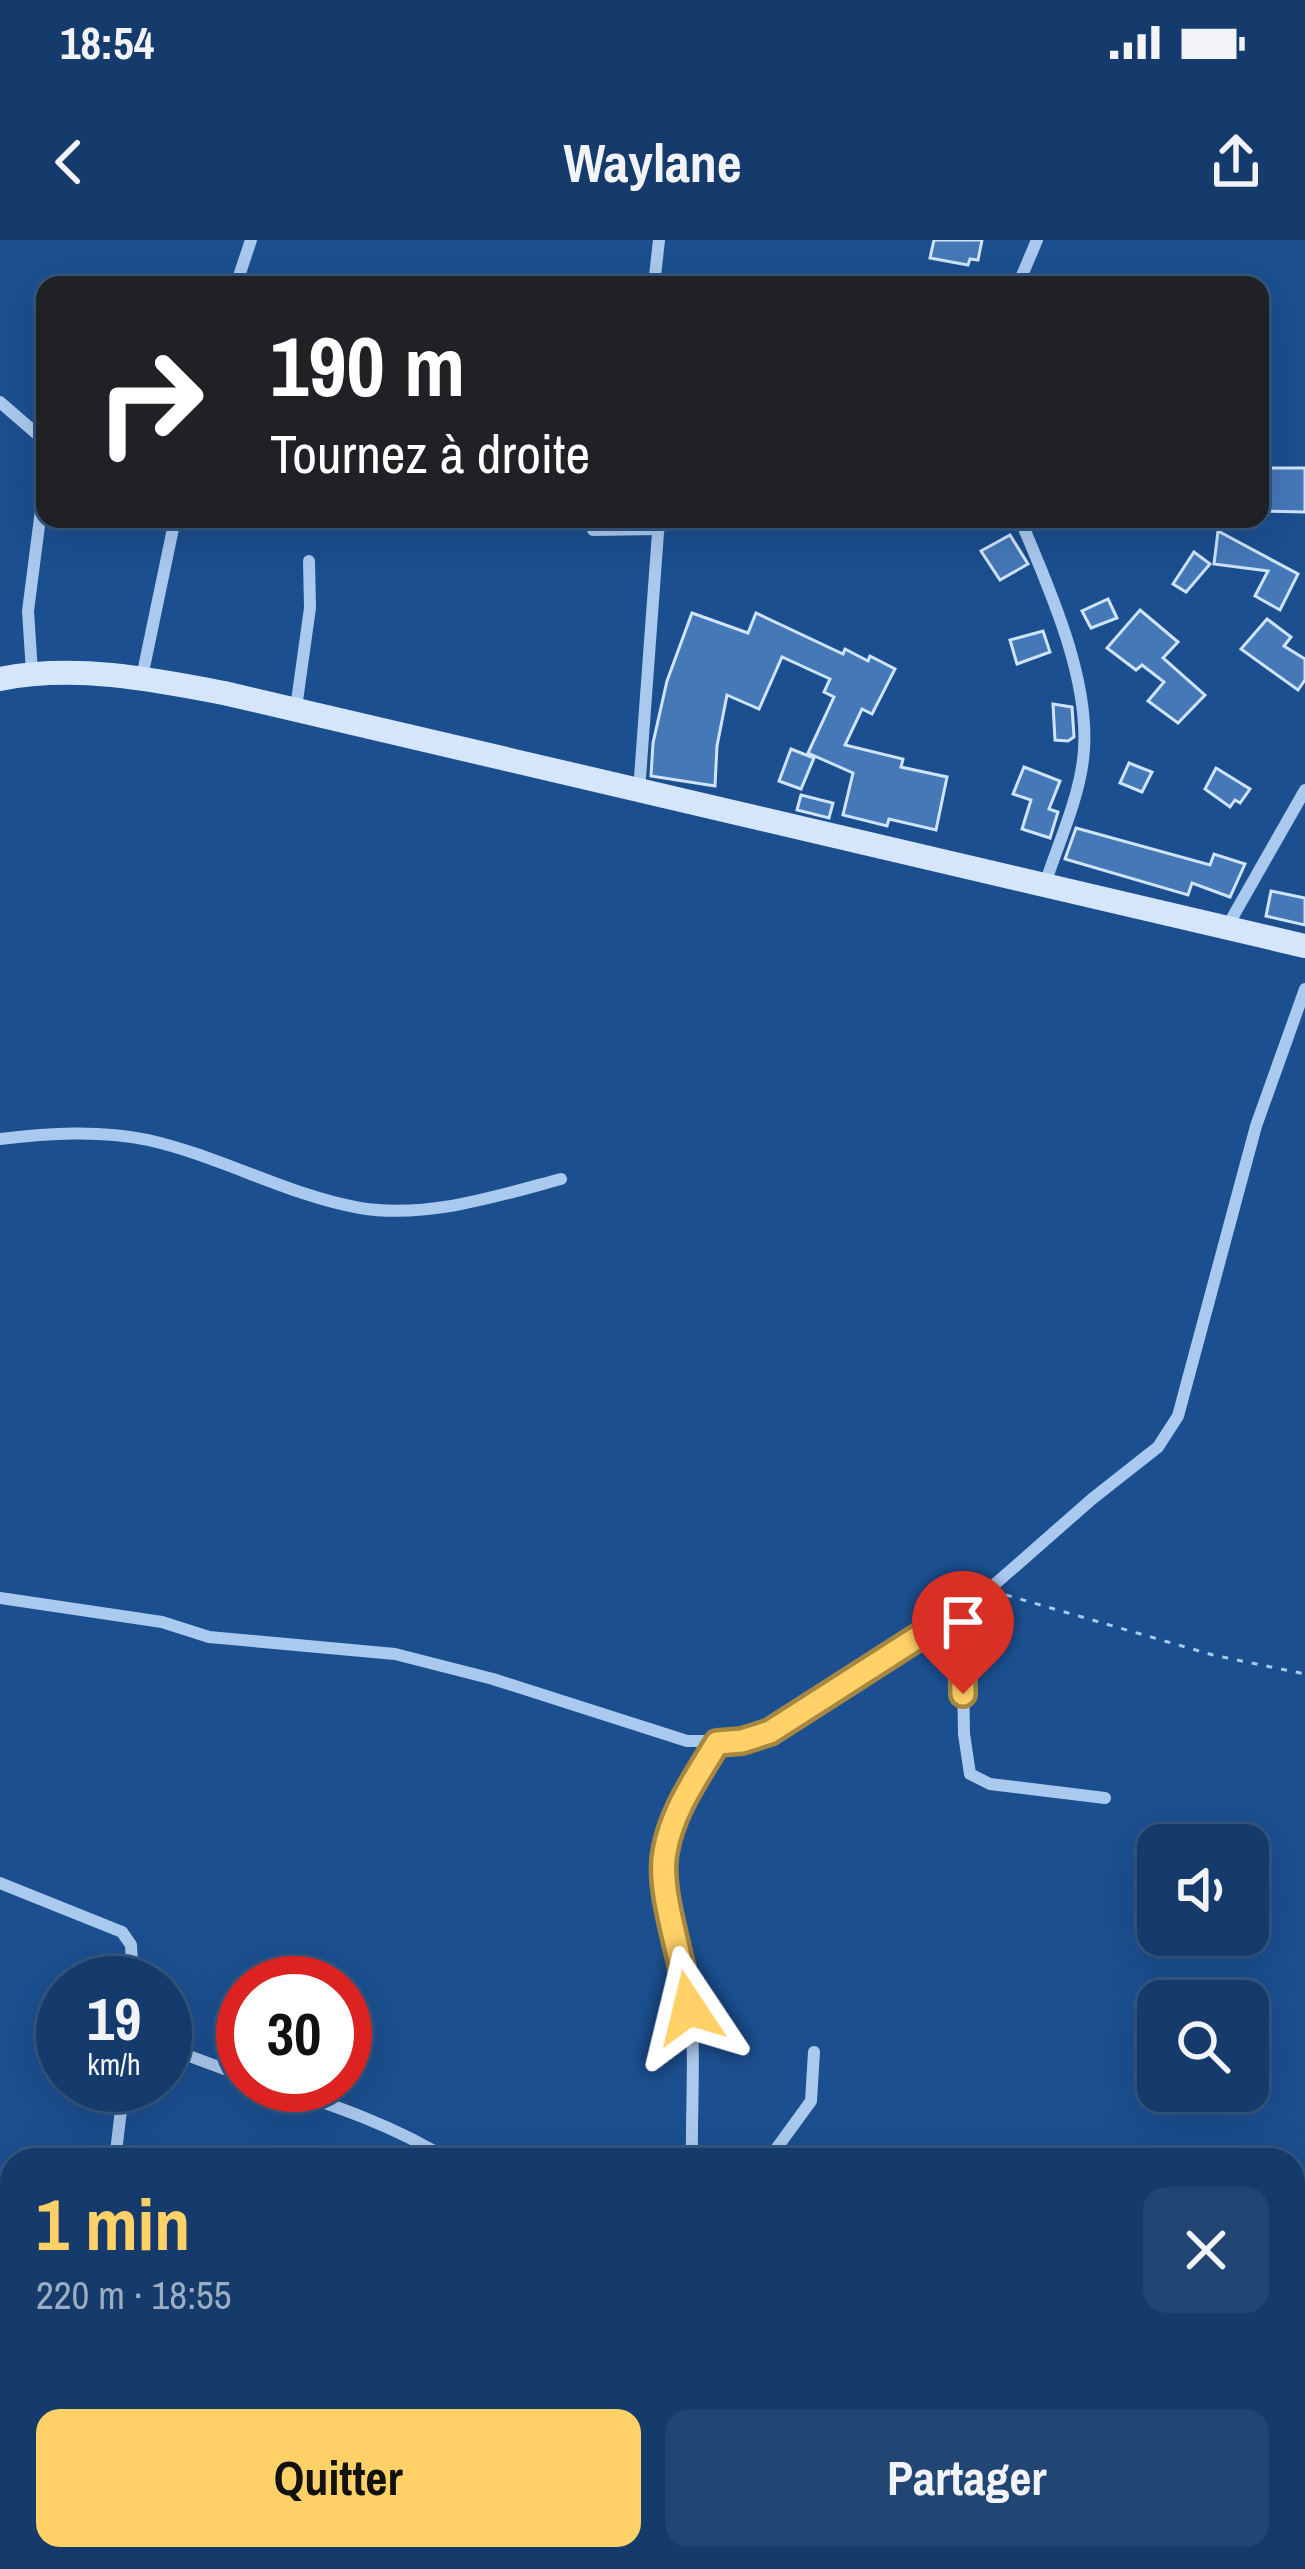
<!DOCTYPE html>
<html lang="fr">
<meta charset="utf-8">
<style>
:root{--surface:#143b6b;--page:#214673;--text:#f1f3f6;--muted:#9dadc1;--line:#33557e;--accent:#ffd166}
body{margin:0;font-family:"Archivo Narrow",sans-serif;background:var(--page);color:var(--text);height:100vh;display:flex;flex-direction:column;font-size:45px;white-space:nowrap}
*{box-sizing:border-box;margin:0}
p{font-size:39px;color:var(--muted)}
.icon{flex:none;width:66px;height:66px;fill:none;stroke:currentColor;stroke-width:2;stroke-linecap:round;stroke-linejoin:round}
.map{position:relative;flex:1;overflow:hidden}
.drawer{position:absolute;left:0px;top:1908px;width:1305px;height:423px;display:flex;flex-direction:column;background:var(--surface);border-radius:36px 36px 0 0;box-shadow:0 12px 48px #0002,0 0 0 3px var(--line)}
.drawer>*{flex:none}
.top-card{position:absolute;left:36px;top:36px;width:1233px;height:252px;border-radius:24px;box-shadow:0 12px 48px #0002,0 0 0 3px var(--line);background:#202124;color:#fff;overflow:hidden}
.fabs{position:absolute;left:1137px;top:1584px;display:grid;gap:24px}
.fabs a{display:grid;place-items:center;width:132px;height:132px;border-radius:24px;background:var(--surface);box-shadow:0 12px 48px #0002,0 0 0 3px var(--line);font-size:60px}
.speed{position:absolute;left:36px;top:1716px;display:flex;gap:24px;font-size:60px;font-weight:700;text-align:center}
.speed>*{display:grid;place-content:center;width:156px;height:156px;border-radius:50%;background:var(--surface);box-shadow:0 12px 48px #0002,0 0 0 3px var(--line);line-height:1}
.speed small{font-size:30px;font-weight:400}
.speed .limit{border:18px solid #d22;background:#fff;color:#111}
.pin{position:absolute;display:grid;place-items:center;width:102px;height:102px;color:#fff;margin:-123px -51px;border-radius:50% 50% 50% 0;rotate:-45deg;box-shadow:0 0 12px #0007}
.pin .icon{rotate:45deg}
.me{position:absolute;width:132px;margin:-66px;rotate:350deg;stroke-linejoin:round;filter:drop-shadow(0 0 9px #0008)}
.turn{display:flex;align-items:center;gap:42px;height:252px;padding:0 36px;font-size:54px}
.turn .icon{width:156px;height:156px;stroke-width:2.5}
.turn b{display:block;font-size:84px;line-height:102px}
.round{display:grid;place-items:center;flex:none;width:126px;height:126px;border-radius:24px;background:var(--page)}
.head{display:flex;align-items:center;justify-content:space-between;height:204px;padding:0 36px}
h1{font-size:72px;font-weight:700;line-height:90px;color:var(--accent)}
.button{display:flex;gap:24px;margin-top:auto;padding:24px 36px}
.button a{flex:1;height:138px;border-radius:24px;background:var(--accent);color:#111;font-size:48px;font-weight:700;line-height:138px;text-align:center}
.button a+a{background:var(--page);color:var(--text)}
.status{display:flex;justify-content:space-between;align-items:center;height:84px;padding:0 60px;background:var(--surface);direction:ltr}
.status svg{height:33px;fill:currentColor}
header{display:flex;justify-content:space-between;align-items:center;height:156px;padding:0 36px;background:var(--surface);font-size:54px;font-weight:700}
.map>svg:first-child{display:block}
</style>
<div class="status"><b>18:54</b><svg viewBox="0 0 49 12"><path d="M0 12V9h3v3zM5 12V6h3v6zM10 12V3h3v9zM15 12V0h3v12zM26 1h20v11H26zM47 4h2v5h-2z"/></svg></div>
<header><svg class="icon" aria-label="back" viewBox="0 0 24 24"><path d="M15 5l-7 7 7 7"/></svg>Waylane<svg class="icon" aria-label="share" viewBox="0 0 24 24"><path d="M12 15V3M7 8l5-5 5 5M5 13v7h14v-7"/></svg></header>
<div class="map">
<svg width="1305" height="2329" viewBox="0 0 1305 2329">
<rect width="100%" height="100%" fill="#1b4f8f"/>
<!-- building -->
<g fill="#4478b7" stroke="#cfe3fa" stroke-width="3">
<polygon points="934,0 982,0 978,20 970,19 968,25 930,18"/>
<polygon points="1260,228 1305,228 1305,272 1260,271"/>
<polygon points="1218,291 1298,334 1280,370 1255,356 1268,331 1214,324"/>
<polygon points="1010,295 1028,324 1000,340 981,311"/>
<polygon points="1194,312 1210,324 1186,352 1173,344"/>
<polygon points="1108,359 1117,378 1091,388 1082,371"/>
<polygon points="1140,370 1178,402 1163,418 1205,455 1178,483 1148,461 1164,442 1142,425 1136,430 1107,408"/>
<polygon points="692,373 748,393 756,373 843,414 845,409 868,421 870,416 895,429 872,474 862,469 845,505 903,519 901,527 947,537 936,590 889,579 887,586 843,575 853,533 808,513 834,457 824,452 830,439 782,417 759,469 727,455 717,506 715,546 651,536 653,503 667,441"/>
<polygon points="1267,379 1291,397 1284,406 1305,419 1305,440 1298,450 1241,409"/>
<polygon points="1043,391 1050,412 1017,424 1010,400"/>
<polygon points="1053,464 1072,467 1074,497 1068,501 1055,500"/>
<polygon points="791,509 814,518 801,549 779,541"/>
<polygon points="1129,523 1152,532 1142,552 1120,543"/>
<polygon points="1024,527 1060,541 1049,569 1058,572 1050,598 1022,589 1031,560 1013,554"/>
<polygon points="1216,528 1250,549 1240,563 1235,560 1230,567 1205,549"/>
<polygon points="801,555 833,563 829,578 797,570"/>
<polygon points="1076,588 1210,625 1214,614 1245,624 1230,657 1192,643 1188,655 1065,619"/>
<polygon points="1271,651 1305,658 1305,685 1266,676"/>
</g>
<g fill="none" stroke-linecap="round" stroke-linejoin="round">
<!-- path -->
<polyline stroke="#a9c9ee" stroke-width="3" stroke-dasharray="6 9" stroke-linecap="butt" points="1006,1355 1213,1415 1305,1434"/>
<!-- street -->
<g stroke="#a9c9ee" stroke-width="12">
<polyline points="238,40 273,45"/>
<polyline points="236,45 251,0"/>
<polyline points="654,45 659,0"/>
<polyline points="1018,45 1037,0"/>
<polyline points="0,162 45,201"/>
<path d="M1020 279C1049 348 1093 444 1083 520 1078 561 1058 604 1045 644"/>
<polyline points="593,290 659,289"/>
<polyline points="32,432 28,371 45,239"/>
<polyline points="142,437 175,279"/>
<polyline points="296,468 310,368 309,321"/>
<polyline points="639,551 659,279"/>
<polyline points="1227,687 1305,550"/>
<path d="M0 899C49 893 100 890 148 900 220 916 287 955 360 968 427 979 497 956 561 939"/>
<polyline points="0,1358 162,1382 209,1397 395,1414 493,1439 687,1501 742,1501 770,1492 923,1394 962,1373 1092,1259 1158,1207 1178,1176 1256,886 1305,749"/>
<polyline points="962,1373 964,1494 970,1534 990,1544 1105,1558"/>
<polyline points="0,1643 122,1692 131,1705 133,1743"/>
<polyline points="165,1807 243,1836"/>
<path d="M272 1845C333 1865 395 1886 449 1920"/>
<polyline points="115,1920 124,1845"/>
<path d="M692 1920C691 1859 697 1798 687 1736 680 1697 663 1660 664 1619 665 1578 696 1537 717 1503"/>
<polyline points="768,1920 811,1861 814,1812"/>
<polyline points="1293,2136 1305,2133"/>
<polyline points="288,2319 313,2329"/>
<polyline points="919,2319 922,2321"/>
<polyline points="515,2329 520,2319"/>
</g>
<!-- secondary -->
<path stroke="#d6e6fa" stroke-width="24" d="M0 439C74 424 151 439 224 453L1305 706"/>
</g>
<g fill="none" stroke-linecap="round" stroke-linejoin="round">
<!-- route casing -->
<g stroke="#a68842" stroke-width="30">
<path id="route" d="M689 1768C685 1723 657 1653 665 1612 672 1571 696 1538 717 1503L742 1501 770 1492 923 1394 962 1373 963 1454"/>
</g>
<!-- route -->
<use href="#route" stroke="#ffd166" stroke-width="21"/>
</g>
</svg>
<div class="fabs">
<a><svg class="icon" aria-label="sound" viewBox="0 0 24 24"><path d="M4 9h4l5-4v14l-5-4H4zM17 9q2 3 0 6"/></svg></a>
<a><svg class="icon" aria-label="search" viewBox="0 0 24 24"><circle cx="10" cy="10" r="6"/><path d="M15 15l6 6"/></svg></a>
</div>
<div class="speed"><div>19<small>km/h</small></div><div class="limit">30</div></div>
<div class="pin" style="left:963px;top:1454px;background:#d93025"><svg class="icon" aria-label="arrive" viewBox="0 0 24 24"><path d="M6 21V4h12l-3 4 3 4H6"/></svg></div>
<svg class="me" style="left:689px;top:1768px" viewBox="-20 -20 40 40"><path d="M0-17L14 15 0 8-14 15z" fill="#ffd166" stroke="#fff" stroke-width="4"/></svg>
<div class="top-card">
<div class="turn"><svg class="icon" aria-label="right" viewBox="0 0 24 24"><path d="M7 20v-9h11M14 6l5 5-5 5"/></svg><div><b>190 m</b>Tournez à droite</div></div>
</div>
<section class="drawer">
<div class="head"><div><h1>1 min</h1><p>220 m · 18:55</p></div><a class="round"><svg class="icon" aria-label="close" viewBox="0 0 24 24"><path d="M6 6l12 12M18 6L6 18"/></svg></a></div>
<div class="button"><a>Quitter</a><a>Partager</a></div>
</section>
</div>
